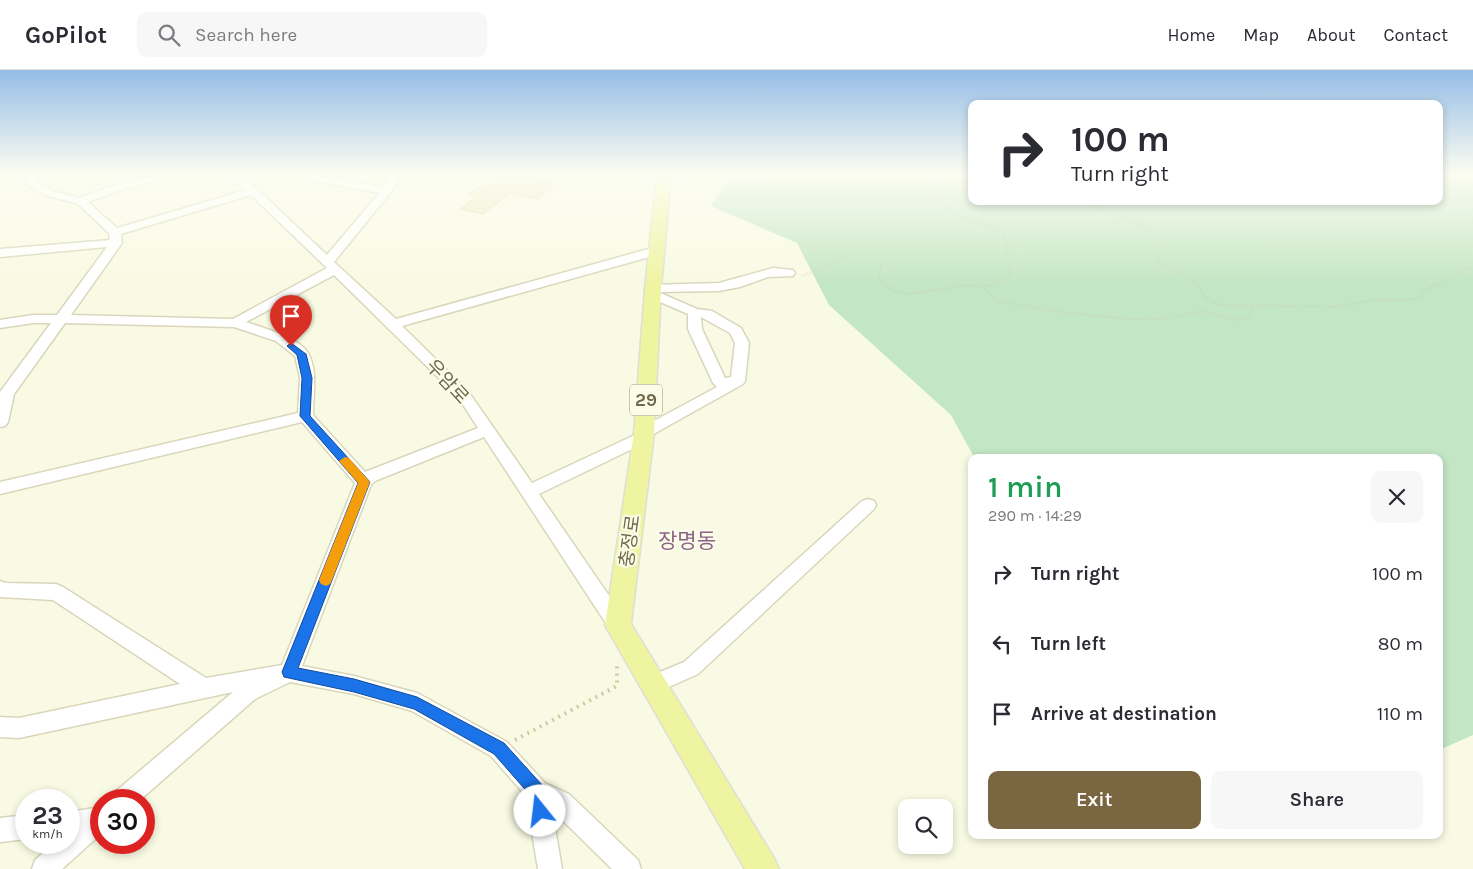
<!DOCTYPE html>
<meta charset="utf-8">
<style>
:root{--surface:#fff;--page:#f7f7f7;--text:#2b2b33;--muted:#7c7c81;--line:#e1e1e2;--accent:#7a6640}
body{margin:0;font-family:Karla,"Noto Sans KR",sans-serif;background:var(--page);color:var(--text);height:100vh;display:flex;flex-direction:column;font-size:19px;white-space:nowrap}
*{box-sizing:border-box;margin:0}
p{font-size:16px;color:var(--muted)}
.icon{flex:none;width:28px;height:28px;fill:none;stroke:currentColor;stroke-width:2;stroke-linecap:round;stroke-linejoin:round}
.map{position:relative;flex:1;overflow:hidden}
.drawer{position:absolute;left:968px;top:384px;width:475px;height:385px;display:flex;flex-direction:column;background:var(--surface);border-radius:10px;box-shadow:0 2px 8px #0003}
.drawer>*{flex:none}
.top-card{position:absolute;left:968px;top:30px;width:475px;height:105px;border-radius:10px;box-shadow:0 2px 8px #0003;background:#fff;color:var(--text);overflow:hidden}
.controls{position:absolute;left:898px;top:729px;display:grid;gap:10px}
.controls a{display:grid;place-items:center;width:55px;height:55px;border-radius:10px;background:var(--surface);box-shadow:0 2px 8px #0003;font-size:25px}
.speed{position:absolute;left:15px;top:719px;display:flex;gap:10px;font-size:25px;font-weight:700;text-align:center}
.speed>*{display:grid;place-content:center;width:65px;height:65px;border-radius:50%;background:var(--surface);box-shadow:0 2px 8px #0003;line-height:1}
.speed small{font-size:12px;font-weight:400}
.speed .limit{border:8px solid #d22;background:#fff;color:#111}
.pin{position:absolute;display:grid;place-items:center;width:42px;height:42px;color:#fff;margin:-51px -21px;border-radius:50% 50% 50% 0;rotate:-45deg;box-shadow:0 0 5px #0007}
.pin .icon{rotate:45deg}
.me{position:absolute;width:55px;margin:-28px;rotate:344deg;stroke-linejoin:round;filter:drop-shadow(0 0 4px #0008)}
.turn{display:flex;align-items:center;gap:18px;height:105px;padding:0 20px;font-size:22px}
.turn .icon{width:65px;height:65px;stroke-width:2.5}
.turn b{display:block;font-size:35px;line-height:42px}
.round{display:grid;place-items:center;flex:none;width:52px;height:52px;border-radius:10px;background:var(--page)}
.overview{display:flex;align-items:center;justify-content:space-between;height:85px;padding:0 20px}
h1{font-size:30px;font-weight:600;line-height:38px;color:#1e9e55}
.cta{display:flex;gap:10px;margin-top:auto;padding:10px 20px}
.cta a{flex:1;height:58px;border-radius:10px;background:var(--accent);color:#fff;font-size:20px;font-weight:600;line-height:58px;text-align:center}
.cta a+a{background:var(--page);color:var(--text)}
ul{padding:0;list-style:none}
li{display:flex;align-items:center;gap:15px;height:70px;padding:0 20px}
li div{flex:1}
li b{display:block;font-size:19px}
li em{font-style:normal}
header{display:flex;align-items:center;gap:30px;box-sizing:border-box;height:70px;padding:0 25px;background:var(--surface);border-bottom:1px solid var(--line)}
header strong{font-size:24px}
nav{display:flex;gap:28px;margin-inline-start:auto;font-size:18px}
.search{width:350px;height:45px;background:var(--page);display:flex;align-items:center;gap:12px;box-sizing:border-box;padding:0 18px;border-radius:10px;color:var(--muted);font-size:19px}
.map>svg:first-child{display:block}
</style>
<header>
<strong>GoPilot</strong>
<div class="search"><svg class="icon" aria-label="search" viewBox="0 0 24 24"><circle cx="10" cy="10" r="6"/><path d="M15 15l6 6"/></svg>Search here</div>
<nav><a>Home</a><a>Map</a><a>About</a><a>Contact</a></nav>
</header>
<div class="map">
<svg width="1473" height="799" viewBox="0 0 1473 799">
<rect width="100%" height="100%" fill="#f9fae3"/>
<!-- green -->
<polygon fill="#c3e6c4" points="731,104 971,104 971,131 1439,131 1439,104 1473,104 1473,665 1439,680 1439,388 974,387 951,345 829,235 797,173 711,136"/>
<!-- building -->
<polygon fill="#ede6bd" stroke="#ded39f" points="506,104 556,114 538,129 510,123 484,144 460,139 477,126 469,124 480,116 488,117"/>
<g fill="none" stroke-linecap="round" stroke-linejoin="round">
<!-- minor casing -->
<g stroke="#d9d6bb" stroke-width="3">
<g id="minor">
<path d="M25 104H35L36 112 53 121 79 128 113 116 157 104H173L172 106 121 120 88 132 117 158 246 120 230 104H241L327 185 379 123 295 107 290 104H311L383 117 392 104H402L390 123 334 192 396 249 652 178H660L662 181 660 184 402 256 468 321 532 413 637 364 639 359 717 317 713 313 688 259V244L649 227 647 224 650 221 647 218 649 215 719 213 773 198 793 200 795 203 793 206 768 207 740 217 719 221 658 222 697 239 712 241 741 258 749 273 745 311 743 314 650 366 649 371 539 424 625 549 628 555 625 561 618 563 611 561 484 367 375 411 371 415 302 596 354 606 417 623 507 672 545 713 569 724 638 790 641 799H612L552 740 562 799H538L526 726 491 686 412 641 354 624 290 612 255 629 140 730H112L115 722 233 622 19 668 0 667V647L19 648 180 614 53 530 0 527V511L6 513 56 514 63 517 206 608 282 595 355 413 302 352 0 424V412L298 343 300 308 295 286 276 271 234 257 65 253 14 324 8 352 5 356 0 357V322L51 253H33L0 258V250L33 245H57L107 177 0 187V179L110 170 109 163 78 134 45 125 27 115ZM251 125 327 198 233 249 71 245 122 173 121 164ZM334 205 458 327 478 358 365 402 313 345C313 326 318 300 308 283 299 267 263 258 246 252ZM701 247 730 263 735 273 731 307 725 308 702 259Z"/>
<polygon points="868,429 874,431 876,435 874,439 698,604 653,624 646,622 643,615 646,608 684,592 862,431"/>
<polygon points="101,737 101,764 62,799 32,799 35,790 56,772 69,772 69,742"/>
<polygon points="26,745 26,769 0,772 0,748"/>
</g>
</g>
<!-- major casing -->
<g stroke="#e0ded7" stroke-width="3">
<polygon id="major" points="657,104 671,104 661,218 654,363 631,554 774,788 779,799 745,799 605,555 634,363 645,218"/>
</g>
<!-- path-far1 -->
<g stroke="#d2c9a0" stroke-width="2.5" stroke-dasharray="0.5 2.5" stroke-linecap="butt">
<polyline points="928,104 948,109 971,110"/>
<polyline points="1075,131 1097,137 1150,160 1161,196 1184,204 1196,212 1204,226 1219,235 1332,237 1369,231 1418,229 1426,220 1469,198 1473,198"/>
<path d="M802 206C828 197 852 177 881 185L882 191 878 208 894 221 910 224 968 215 981 217 996 213 1011 204 1006 171 1002 162C965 148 939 139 911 109L922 104"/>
<polyline points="982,217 998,231 1068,243 1131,249 1161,249 1204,241 1225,248 1240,250 1250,247 1252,236"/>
</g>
<!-- path -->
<polyline stroke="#d2c9a0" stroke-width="4" stroke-dasharray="2 5" stroke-linecap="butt" points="515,670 617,616 617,595"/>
<!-- minor -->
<use href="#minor" fill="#fff" fill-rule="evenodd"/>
<!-- major -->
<use href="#major" fill="#eef4a0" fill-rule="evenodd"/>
</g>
<!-- sky -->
<linearGradient id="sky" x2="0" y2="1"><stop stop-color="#95bde6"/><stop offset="0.48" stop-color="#fcfdf2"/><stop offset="1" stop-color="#fcfdf2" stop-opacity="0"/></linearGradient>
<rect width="1473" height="216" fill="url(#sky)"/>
<!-- route -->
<polygon fill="#1a73e8" stroke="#114b97" points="291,273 306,284 312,308 310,346 370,412 298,598 354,609 417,627 504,673 543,716 548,741 546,746 540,749 534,746 530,725 494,684 414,639 354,622 284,607 282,602 358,413 300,346 302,308 297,285 287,276"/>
<!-- slow -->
<polygon fill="#f59e0b" points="345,387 349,388 370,412 332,510 330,514 326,516 321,514 319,510 358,413 339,391"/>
<g text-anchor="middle" stroke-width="4.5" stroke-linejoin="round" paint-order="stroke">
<!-- shield labels -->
<rect fill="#fcfde9" stroke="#9a957a" stroke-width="1" x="630" y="314.5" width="32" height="31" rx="4"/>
<g font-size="18" font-weight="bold" fill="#70684b">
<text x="646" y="336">29</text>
</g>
<!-- street labels -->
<g font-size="19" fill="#70684b" stroke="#fcfde9">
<text transform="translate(448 311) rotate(47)" y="7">우암로</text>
<text transform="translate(629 471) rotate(-82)" y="7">충정로</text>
</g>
<!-- quarter labels -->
<g font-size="21" fill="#8c6388" stroke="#fcfde9">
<text x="687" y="478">장명동</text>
</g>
</g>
</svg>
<div class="controls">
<a><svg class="icon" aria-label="search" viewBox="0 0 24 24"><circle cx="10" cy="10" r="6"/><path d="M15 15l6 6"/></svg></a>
</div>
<div class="speed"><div>23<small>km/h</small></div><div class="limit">30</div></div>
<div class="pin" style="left:291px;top:276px;background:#d93025"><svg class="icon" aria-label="arrive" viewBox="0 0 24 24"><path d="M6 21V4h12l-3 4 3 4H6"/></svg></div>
<svg class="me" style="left:540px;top:741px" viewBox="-20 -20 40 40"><circle r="19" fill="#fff"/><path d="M0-13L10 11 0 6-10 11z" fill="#1a73e8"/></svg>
<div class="top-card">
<div class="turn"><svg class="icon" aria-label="right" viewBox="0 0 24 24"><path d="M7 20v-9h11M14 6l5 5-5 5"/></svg><div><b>100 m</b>Turn right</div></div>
</div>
<section class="drawer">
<div class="overview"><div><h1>1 min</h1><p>290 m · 14:29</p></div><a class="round"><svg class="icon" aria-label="close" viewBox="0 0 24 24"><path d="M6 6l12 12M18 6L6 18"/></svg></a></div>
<ul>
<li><svg class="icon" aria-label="right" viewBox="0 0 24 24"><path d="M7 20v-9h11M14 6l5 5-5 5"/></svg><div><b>Turn right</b></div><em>100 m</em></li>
<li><svg class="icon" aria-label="left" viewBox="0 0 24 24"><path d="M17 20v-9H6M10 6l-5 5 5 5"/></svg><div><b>Turn left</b></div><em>80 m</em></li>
<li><svg class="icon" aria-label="arrive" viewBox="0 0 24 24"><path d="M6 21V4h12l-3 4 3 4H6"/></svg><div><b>Arrive at destination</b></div><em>110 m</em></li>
</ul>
<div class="cta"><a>Exit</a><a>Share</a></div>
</section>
</div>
